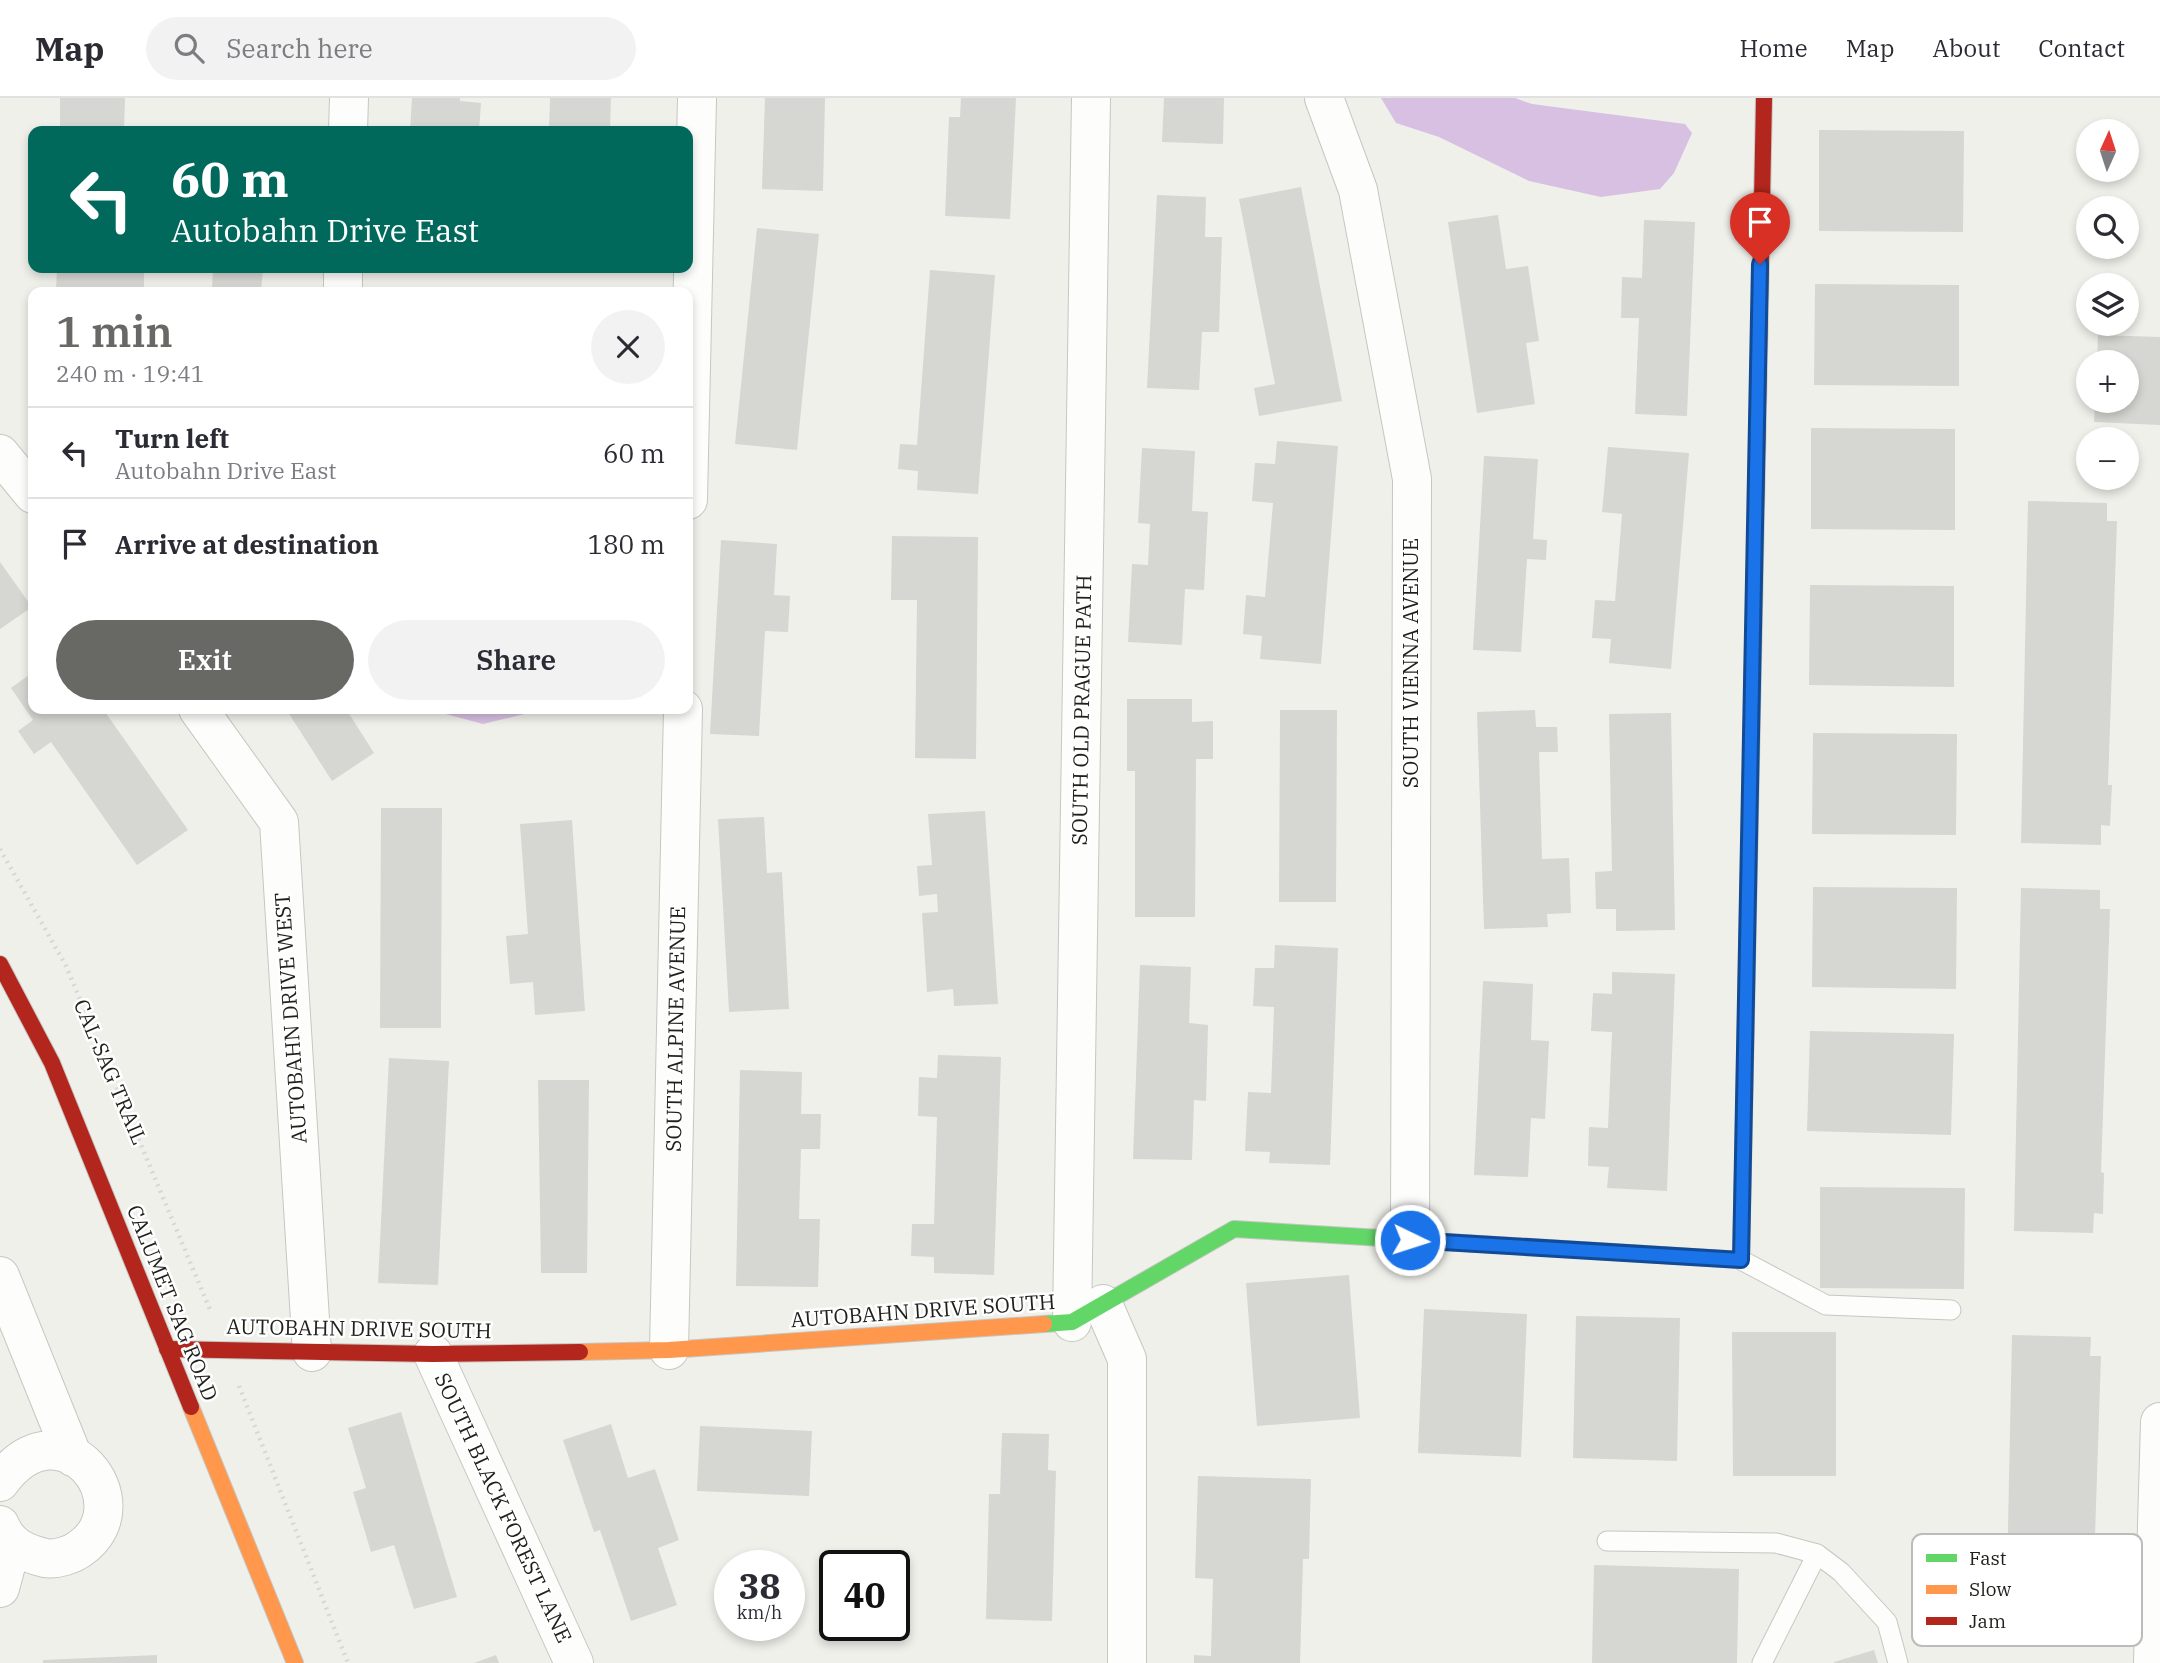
<!DOCTYPE html>
<meta charset="utf-8">
<style>
:root{--surface:#fff;--page:#f2f2f3;--text:#2b2b33;--muted:#7c7c81;--line:#e1e1e2;--accent:#686864}
body{margin:0;font-family:"IBM Plex Serif",serif;background:var(--page);color:var(--text);height:100vh;display:flex;flex-direction:column;font-size:26px;white-space:nowrap}
*{box-sizing:border-box;margin:0}
p{font-size:23px;color:var(--muted)}
.icon{flex:none;width:38px;height:38px;fill:none;stroke:currentColor;stroke-width:2;stroke-linecap:round;stroke-linejoin:round}
.map{position:relative;flex:1;overflow:hidden}
.panel{position:absolute;left:28px;top:189px;width:665px;height:427px;display:flex;flex-direction:column;background:var(--surface);border-radius:14px;box-shadow:0 4px 10px #0003}
.panel>*{flex:none}
.hud{position:absolute;left:28px;top:28px;width:665px;height:147px;border-radius:14px;box-shadow:0 4px 10px #0003;background:#00695c;color:#fff;overflow:hidden}
.needle{width:46px;rotate:3deg}
.fabs{position:absolute;left:2076px;top:21px;display:grid;gap:14px}
.fabs a{display:grid;place-items:center;width:63px;height:63px;border-radius:50%;background:var(--surface);box-shadow:0 4px 10px #0003;font-size:35px}
.speed{position:absolute;left:714px;top:1452px;display:flex;gap:14px;font-size:35px;font-weight:700;text-align:center}
.speed>*{display:grid;place-content:center;width:91px;height:91px;border-radius:50%;background:var(--surface);box-shadow:0 4px 10px #0003;line-height:1}
.speed small{font-size:18px;font-weight:400}
.speed .limit{border:4px solid #111;border-radius:10px;background:#fff;color:#111}
.pin{position:absolute;display:grid;place-items:center;width:60px;height:60px;color:#fff;margin:-72px -30px;border-radius:50% 50% 50% 0;rotate:-45deg;box-shadow:0 0 7px #0007}
.pin .icon{rotate:45deg}
.me{position:absolute;width:77px;margin:-38px;rotate:94deg;stroke-linejoin:round;filter:drop-shadow(0 0 5px #0008)}
.turn{display:flex;align-items:center;gap:24px;height:147px;padding:0 28px;font-size:32px}
.turn .icon{width:91px;height:91px;stroke-width:2.5}
.turn b{display:block;font-size:49px;line-height:60px}
.round{display:grid;place-items:center;flex:none;width:74px;height:74px;border-radius:37px;background:var(--page)}
.headline{display:flex;align-items:center;justify-content:space-between;height:119px;padding:0 28px}
h1{font-size:42px;font-weight:600;line-height:52px;color:var(--accent)}
.button{display:flex;gap:14px;margin-top:auto;padding:14px 28px}
.button a{flex:1;height:80px;border-radius:42px;background:var(--accent);color:#fff;font-size:28px;font-weight:600;line-height:80px;text-align:center}
.button a+a{background:var(--page);color:var(--text)}
ul{padding:0;list-style:none}
li{display:flex;align-items:center;gap:21px;height:91px;padding:0 28px;border-top:2px solid var(--line)}
li div{flex:1}
li b{display:block;font-size:26px}
li em{font-style:normal}
header{display:flex;align-items:center;gap:42px;box-sizing:border-box;height:98px;padding:0 35px;background:var(--surface);border-bottom:2px solid var(--line)}
header strong{font-size:33px}
nav{display:flex;gap:38px;margin-inline-start:auto;font-size:24px}
.search{width:490px;height:63px;background:var(--page);display:flex;align-items:center;gap:18px;box-sizing:border-box;padding:0 24px;border-radius:38px;color:var(--muted);font-size:26px}
.map>svg:first-child{display:block}
</style>
<header>
<strong>Map</strong>
<div class="search"><svg class="icon" aria-label="search" viewBox="0 0 24 24"><circle cx="10" cy="10" r="6"/><path d="M15 15l6 6"/></svg>Search here</div>
<nav><a>Home</a><a>Map</a><a>About</a><a>Contact</a></nav>
</header>
<div class="map">
<svg width="2160" height="1565" viewBox="0 0 2160 1565">
<rect width="100%" height="100%" fill="#f0f0eb"/>
<!-- water -->
<g fill="#d8c0e2">
<polygon points="1381,0 1515,0 1532,6 1685,26 1692,35 1674,75 1660,91 1601,99 1529,83 1439,39 1396,25"/>
<polygon points="427,611 534,611 533,614 483,626"/>
</g>
<!-- building -->
<g fill="#d6d6d2">
<polygon points="60,0 125,0 124,33 60,33"/>
<polygon points="412,0 460,0 460,3 481,5 479,33 410,33"/>
<polygon points="550,0 611,0 610,33 549,33"/>
<polygon points="765,0 825,0 823,93 762,91"/>
<polygon points="961,0 1016,0 1010,121 945,118 949,19 960,19"/>
<polygon points="1164,0 1224,0 1223,46 1162,44"/>
<polygon points="1819,32 1964,33 1963,134 1819,133"/>
<polygon points="1301,89 1342,303 1259,318 1254,290 1275,286 1239,101"/>
<polygon points="1157,97 1206,99 1205,139 1222,139 1219,234 1202,234 1199,292 1147,290"/>
<polygon points="1498,117 1506,171 1528,168 1539,243 1526,245 1535,306 1477,315 1448,124"/>
<polygon points="1644,122 1695,124 1687,318 1635,316 1639,220 1621,220 1622,179 1642,180"/>
<polygon points="757,130 819,136 797,352 735,346"/>
<polygon points="57,170 144,171 144,194 56,194"/>
<polygon points="213,170 263,170 261,194 212,194"/>
<polygon points="549,170 606,170 606,174 549,172"/>
<polygon points="930,172 995,177 978,396 917,392 918,373 898,371 900,346 917,347"/>
<polygon points="1815,186 1959,187 1959,288 1814,287"/>
<polygon points="2098,237 2160,239 2160,327 2094,324 2095,303 2126,303 2126,264 2097,264"/>
<polygon points="1811,330 1955,331 1955,432 1811,431"/>
<polygon points="1277,343 1338,348 1321,566 1260,561 1262,538 1243,536 1246,497 1265,499 1273,405 1252,403 1255,365 1275,366"/>
<polygon points="1608,349 1689,355 1671,571 1609,565 1611,541 1592,540 1595,502 1615,503 1622,416 1602,414"/>
<polygon points="1142,350 1195,353 1192,413 1208,414 1204,492 1185,491 1182,547 1128,544 1132,466 1148,467 1150,426 1138,425"/>
<polygon points="1484,358 1538,361 1533,441 1547,442 1546,462 1527,461 1521,554 1473,552"/>
<polygon points="2028,403 2107,405 2107,423 2117,423 2108,687 2112,687 2110,728 2101,727 2101,747 2021,745"/>
<polygon points="892,438 978,439 976,661 915,660 917,502 891,502"/>
<polygon points="721,442 777,446 774,497 790,498 788,534 765,533 759,638 710,636"/>
<polygon points="0,464 32,509 0,531"/>
<polygon points="1810,487 1954,488 1954,589 1809,587"/>
<polygon points="33,574 33,611 103,611 188,732 137,767 51,644 34,656 18,633 33,622 11,590"/>
<polygon points="1127,601 1192,601 1192,624 1213,623 1213,661 1196,661 1195,819 1135,819 1135,673 1127,673"/>
<polygon points="286,611 346,611 374,655 332,683"/>
<polygon points="1280,612 1337,612 1336,804 1279,804"/>
<polygon points="1535,612 1536,629 1557,629 1558,654 1539,654 1542,761 1569,760 1571,815 1547,816 1548,829 1484,831 1477,614"/>
<polygon points="1671,615 1675,832 1616,833 1616,811 1596,811 1595,774 1612,773 1609,616"/>
<polygon points="1813,635 1957,636 1956,737 1812,736"/>
<polygon points="381,710 442,710 441,930 380,930"/>
<polygon points="985,713 998,906 954,908 953,891 927,894 922,815 938,814 937,796 919,798 917,768 932,767 928,716"/>
<polygon points="764,719 767,775 782,774 789,911 729,914 718,721"/>
<polygon points="572,722 585,913 535,917 533,884 510,886 506,838 528,836 520,726"/>
<polygon points="1813,789 1957,790 1956,891 1812,889"/>
<polygon points="2021,790 2100,792 2100,811 2110,811 2101,1074 2104,1075 2103,1116 2094,1115 2093,1135 2014,1133"/>
<polygon points="1275,847 1338,850 1330,1067 1269,1065 1270,1054 1245,1053 1248,994 1271,995 1274,909 1253,908 1255,870 1274,870"/>
<polygon points="1140,867 1191,869 1189,925 1208,927 1206,1003 1194,1002 1192,1062 1133,1061"/>
<polygon points="1612,874 1675,876 1667,1093 1607,1090 1609,1069 1588,1068 1589,1029 1608,1030 1612,934 1591,933 1593,895 1612,896"/>
<polygon points="1483,883 1533,886 1531,942 1549,943 1545,1021 1531,1020 1528,1079 1474,1077"/>
<polygon points="1810,933 1954,936 1951,1037 1807,1033"/>
<polygon points="938,957 1001,959 994,1177 934,1175 934,1159 911,1158 912,1126 934,1126 937,1019 918,1018 919,979 937,980"/>
<polygon points="389,960 449,963 438,1187 378,1185"/>
<polygon points="740,972 802,974 801,1016 821,1016 820,1051 801,1051 799,1121 820,1121 818,1189 736,1188"/>
<polygon points="538,982 589,982 587,1175 541,1175"/>
<polygon points="1820,1089 1965,1090 1964,1191 1820,1190"/>
<polygon points="1349,1177 1360,1320 1257,1328 1246,1185"/>
<polygon points="1424,1211 1527,1216 1521,1359 1418,1355"/>
<polygon points="1576,1218 1680,1220 1677,1363 1573,1360"/>
<polygon points="1732,1234 1836,1234 1836,1378 1733,1378"/>
<polygon points="2012,1237 2091,1239 2090,1258 2101,1258 2092,1527 2006,1525"/>
<polygon points="401,1314 457,1499 414,1511 394,1447 371,1454 353,1394 366,1390 348,1330"/>
<polygon points="611,1326 628,1380 655,1371 679,1442 658,1450 677,1507 631,1523 600,1432 594,1434 563,1342"/>
<polygon points="700,1328 812,1333 809,1398 697,1393"/>
<polygon points="1002,1335 1049,1336 1048,1372 1056,1373 1052,1523 986,1521 989,1396 1000,1396"/>
<polygon points="1198,1378 1311,1381 1309,1461 1303,1461 1300,1565 1194,1565 1194,1557 1211,1558 1213,1481 1195,1480"/>
<polygon points="1594,1467 1739,1471 1737,1565 1592,1565"/>
<polygon points="1874,1552 1878,1565 1834,1565 1834,1564"/>
<polygon points="157,1557 157,1565 43,1565 43,1562"/>
<polygon points="496,1557 499,1565 474,1565"/>
</g>
<g fill="none" stroke-linecap="round" stroke-linejoin="round">
<!-- lane casing -->
<g stroke="#c6c6c2" stroke-width="21">
<g id="lane">
<polyline points="1741,1162 1826,1207 1951,1212"/>
<polyline points="1607,1443 1776,1445 1817,1456 1762,1565"/>
<polyline points="1817,1456 1841,1474 1887,1524 1898,1565"/>
</g>
</g>
<!-- street casing -->
<g stroke="#c6c6c2" stroke-width="40">
<g id="street">
<polyline points="1324,0 1358,92 1412,381 1410,1142"/>
<polyline points="348,33 349,0"/>
<polyline points="343,194 343,170"/>
<polyline points="0,356 33,396"/>
<polyline points="688,402 697,0"/>
<polyline points="198,611 279,724 312,1254"/>
<polyline points="0,1178 73,1359"/>
<polyline points="1103,1206 1127,1261 1127,1565"/>
<polyline points="1072,1224 1091,0"/>
<polyline points="669,1252 683,611"/>
<polyline points="433,1256 574,1565"/>
<path d="M0 1384C61 1300 144 1405 81 1450 72 1457 56 1462 45 1460 25 1455 8 1448 0 1427"/>
<polyline points="0,1490 12,1445"/>
<polyline points="2153,1565 2160,1324"/>
</g>
</g>
<!-- fast casing -->
<g stroke="#c6c6c2" stroke-width="18">
<g id="fast">
<polyline points="1743,1071 1756,412"/>
<polyline points="1044,1226 1072,1224 1234,1131 1614,1154"/>
</g>
</g>
<!-- slow casing -->
<g stroke="#c6c6c2" stroke-width="18">
<g id="slow">
<polyline points="580,1254 669,1252 1044,1226"/>
<polyline points="191,1309 295,1565"/>
</g>
</g>
<!-- jam casing -->
<g stroke="#c6c6c2" stroke-width="18">
<g id="jam">
<polyline points="1756,412 1764,0"/>
<polyline points="0,866 52,965 191,1309"/>
<polyline points="1614,1154 1741,1162 1743,1071"/>
<polyline points="167,1251 433,1256 580,1254"/>
</g>
</g>
<!-- path -->
<g stroke="#d7d7d6" stroke-width="4.5" stroke-dasharray="2 5" stroke-linecap="butt">
<polyline points="0,751 66,868 211,1214"/>
<polyline points="239,1288 348,1565"/>
</g>
<!-- lane -->
<use href="#lane" stroke="#fdfdfc" stroke-width="19"/>
<!-- street -->
<use href="#street" stroke="#fdfdfc" stroke-width="38"/>
<!-- fast -->
<use href="#fast" stroke="#63d668" stroke-width="16"/>
<!-- slow -->
<use href="#slow" stroke="#ff974d" stroke-width="16"/>
<!-- jam -->
<use href="#jam" stroke="#b3261e" stroke-width="16"/>
</g>
<g fill="none" stroke-linecap="round" stroke-linejoin="round">
<!-- route casing -->
<g stroke="#114b97" stroke-width="18">
<polyline id="route" points="1410,1142 1741,1162 1760,166"/>
</g>
<!-- route -->
<use href="#route" stroke="#1a73e8" stroke-width="12"/>
</g>
<g text-anchor="middle" stroke-width="5" stroke-linejoin="round" paint-order="stroke">
<!-- street labels -->
<g font-size="21" fill="#1f1f1b" stroke="#fff">
<text transform="translate(1411 565) rotate(-90)" y="7">SOUTH VIENNA AVENUE</text>
<text transform="translate(1082 612) rotate(-89)" y="7">SOUTH OLD PRAGUE PATH</text>
<text transform="translate(291 920) rotate(-94)" y="7">AUTOBAHN DRIVE WEST</text>
<text transform="translate(676 931) rotate(-89)" y="7">SOUTH ALPINE AVENUE</text>
<text transform="translate(110 974) rotate(67)" y="7">CAL-SAG TRAIL</text>
<text transform="translate(172 1205) rotate(68)" y="7">CALUMET SAG ROAD</text>
<text transform="translate(923 1213) rotate(-4)" y="7">AUTOBAHN DRIVE SOUTH</text>
<text transform="translate(359 1231) rotate(1)" y="7">AUTOBAHN DRIVE SOUTH</text>
<text transform="translate(503 1410) rotate(65)" y="7">SOUTH BLACK FOREST LANE</text>
</g>
</g>
<!-- legend -->
<rect x="1912" y="1436" width="230" height="112" rx="10" fill="#fff" stroke="#bcbcbb" stroke-width="2"/>
<rect x="1926" y="1456" width="31" height="8" fill="#63d668"/>
<rect x="1926" y="1487" width="31" height="9" fill="#ff974d"/>
<rect x="1926" y="1519" width="31" height="8" fill="#b3261e"/>
<g font-size="19" fill="#1f1f1b">
<text x="1969" y="1467">Fast</text>
<text x="1969" y="1498">Slow</text>
<text x="1969" y="1530">Jam</text>
</g>
</svg>
<div class="fabs">
<a><svg class="needle" viewBox="-14 -14 28 28"><path d="M0-13l5 13h-10z" fill="#e53935"/><path d="M0 13l5-13h-10z" fill="#7c7c81"/></svg></a>
<a><svg class="icon" aria-label="search" viewBox="0 0 24 24"><circle cx="10" cy="10" r="6"/><path d="M15 15l6 6"/></svg></a>
<a><svg class="icon" aria-label="layers" viewBox="0 0 24 24"><path d="M12 4l9 5-9 5-9-5zM3 14l9 5 9-5"/></svg></a>
<a>+</a>
<a>−</a>
</div>
<div class="speed"><div>38<small>km/h</small></div><div class="limit">40</div></div>
<div class="pin" style="left:1760px;top:166px;background:#d93025"><svg class="icon" aria-label="arrive" viewBox="0 0 24 24"><path d="M6 21V4h12l-3 4 3 4H6"/></svg></div>
<svg class="me" style="left:1410px;top:1142px" viewBox="-20 -20 40 40"><circle r="17" fill="#1a73e8" stroke="#fff" stroke-width="3"/><path d="M0-11L8 9 0 5-8 9z" fill="#fff"/></svg>
<div class="hud">
<div class="turn"><svg class="icon" aria-label="left" viewBox="0 0 24 24"><path d="M17 20v-9H6M10 6l-5 5 5 5"/></svg><div><b>60 m</b>Autobahn Drive East</div></div>
</div>
<section class="panel">
<div class="headline"><div><h1>1 min</h1><p>240 m · 19:41</p></div><a class="round"><svg class="icon" aria-label="close" viewBox="0 0 24 24"><path d="M6 6l12 12M18 6L6 18"/></svg></a></div>
<ul>
<li><svg class="icon" aria-label="left" viewBox="0 0 24 24"><path d="M17 20v-9H6M10 6l-5 5 5 5"/></svg><div><b>Turn left</b><p>Autobahn Drive East</p></div><em>60 m</em></li>
<li><svg class="icon" aria-label="arrive" viewBox="0 0 24 24"><path d="M6 21V4h12l-3 4 3 4H6"/></svg><div><b>Arrive at destination</b></div><em>180 m</em></li>
</ul>
<div class="button"><a>Exit</a><a>Share</a></div>
</section>
</div>
